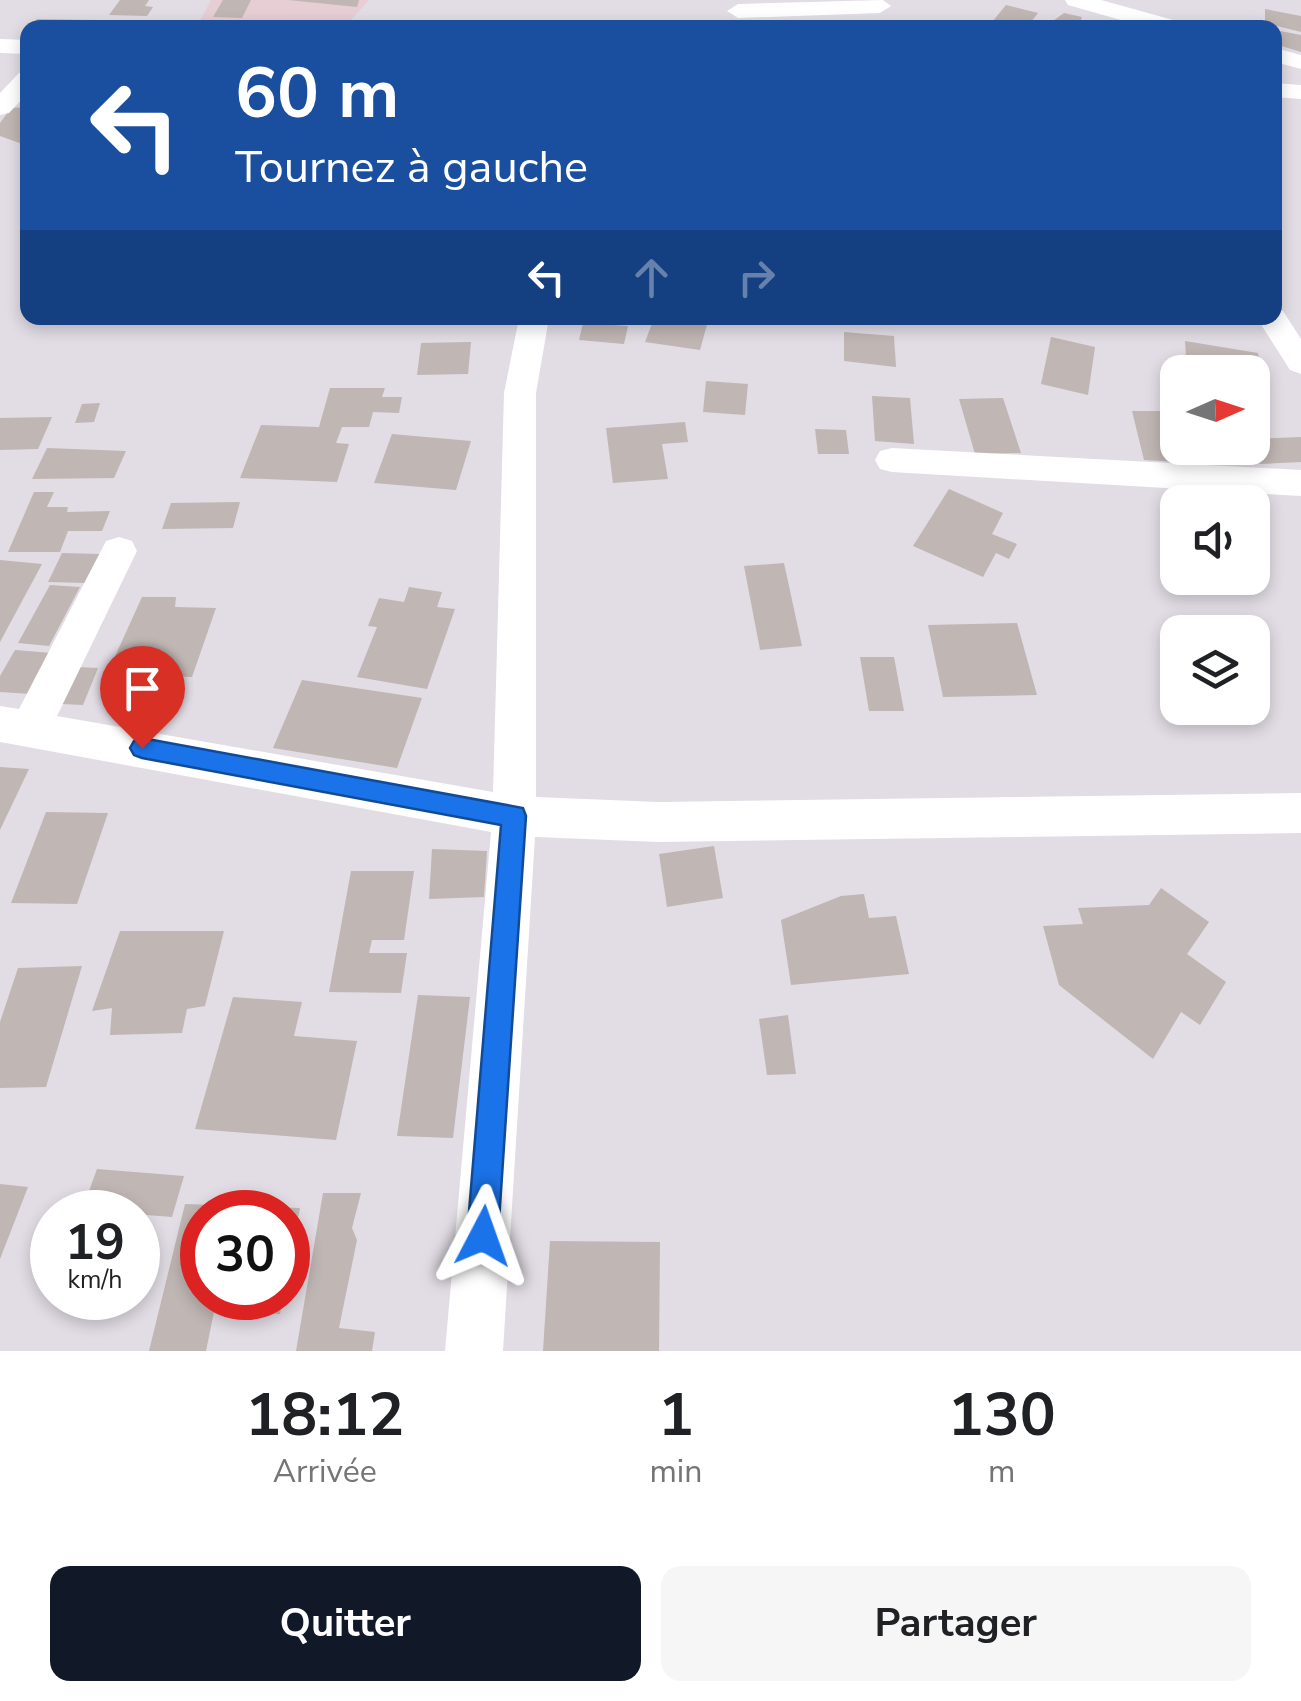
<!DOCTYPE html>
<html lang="fr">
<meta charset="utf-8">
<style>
:root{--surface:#fff;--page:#f6f6f6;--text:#202124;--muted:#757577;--accent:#111827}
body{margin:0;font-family:"Nunito Sans",sans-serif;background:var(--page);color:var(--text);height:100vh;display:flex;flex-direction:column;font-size:38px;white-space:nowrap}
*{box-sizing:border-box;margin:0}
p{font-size:32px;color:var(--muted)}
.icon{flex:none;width:55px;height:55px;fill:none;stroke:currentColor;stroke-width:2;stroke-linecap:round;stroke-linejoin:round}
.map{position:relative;height:1351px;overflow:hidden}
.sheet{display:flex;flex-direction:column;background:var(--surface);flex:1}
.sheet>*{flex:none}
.guide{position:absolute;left:20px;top:20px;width:1262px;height:305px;border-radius:20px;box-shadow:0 5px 15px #0003;background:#1a4fa0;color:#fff;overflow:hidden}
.needle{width:65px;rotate:87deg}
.tools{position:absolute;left:1160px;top:355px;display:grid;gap:20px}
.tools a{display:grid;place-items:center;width:110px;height:110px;border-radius:20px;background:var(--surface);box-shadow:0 5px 15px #0003;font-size:50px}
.speed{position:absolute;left:30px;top:1190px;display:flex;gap:20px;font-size:50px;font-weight:700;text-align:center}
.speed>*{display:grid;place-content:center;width:130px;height:130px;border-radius:50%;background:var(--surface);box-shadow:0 5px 15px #0003;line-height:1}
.speed small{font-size:25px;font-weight:400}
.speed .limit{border:15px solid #d22;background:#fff;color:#111}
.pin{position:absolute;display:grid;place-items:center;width:85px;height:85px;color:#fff;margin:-102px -42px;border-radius:50% 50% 50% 0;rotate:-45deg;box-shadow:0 0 10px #0007}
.pin .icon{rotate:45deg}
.me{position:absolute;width:110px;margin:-55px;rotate:4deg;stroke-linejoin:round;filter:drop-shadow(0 0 8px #0008)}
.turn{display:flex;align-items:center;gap:35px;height:210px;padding:0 50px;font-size:45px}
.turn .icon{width:130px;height:130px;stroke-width:2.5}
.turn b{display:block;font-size:70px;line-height:85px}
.lanes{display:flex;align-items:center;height:95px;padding:0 50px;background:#0003;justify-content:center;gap:50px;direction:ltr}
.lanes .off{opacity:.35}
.eta{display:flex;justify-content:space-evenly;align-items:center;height:170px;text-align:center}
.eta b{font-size:60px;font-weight:700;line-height:70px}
.primary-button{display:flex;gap:20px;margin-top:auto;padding:20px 50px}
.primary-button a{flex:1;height:115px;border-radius:20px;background:var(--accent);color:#fff;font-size:40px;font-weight:700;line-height:115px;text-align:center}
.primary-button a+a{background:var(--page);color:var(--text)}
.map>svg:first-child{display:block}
</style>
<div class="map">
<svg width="1301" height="1351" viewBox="0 0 1301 1351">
<rect width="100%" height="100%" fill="#e2dce4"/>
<!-- education -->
<polygon fill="#e7cdd4" points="211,0 369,0 350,21 199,23"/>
<!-- building -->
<g fill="#c0b6b4">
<polygon points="120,0 149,0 145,6 153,7 147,16 109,15"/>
<polygon points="223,0 251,0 242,18 213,17"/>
<polygon points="288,0 359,0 357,7"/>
<polygon points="1006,5 1038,13 1031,22 1046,26 1064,13 1082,17 1078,28 987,28"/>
<polygon points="1265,9 1301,16 1301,32 1265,23"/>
<polygon points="37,19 95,20 90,28 30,28"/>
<polygon points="1275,30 1301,35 1301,52 1275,44"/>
<polygon points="28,107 28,150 23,150 25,145 0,136 0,123 11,108"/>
<polygon points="654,318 708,321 700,350 645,342"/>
<polygon points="583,323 628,326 624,344 579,340"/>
<polygon points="844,332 894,336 896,367 844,361"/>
<polygon points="1051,337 1095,347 1088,395 1041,384"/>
<polygon points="1185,341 1258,353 1262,388 1252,387 1252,372 1187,372"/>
<polygon points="471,342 468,374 417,375 421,343"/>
<polygon points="706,381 748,384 745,415 703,412"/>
<polygon points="330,388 385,388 382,397 402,397 399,413 373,412 369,427 342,427 336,443 349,444 337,482 240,478 261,425 319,427"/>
<polygon points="872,396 910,398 914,444 875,441"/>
<polygon points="1003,398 1021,453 975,454 959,399"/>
<polygon points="100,403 94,422 75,423 82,404"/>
<polygon points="1132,411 1178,411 1178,448 1195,448 1200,463 1144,460"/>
<polygon points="52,417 38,449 0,450 0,418"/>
<polygon points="685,422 688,442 662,444 668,479 613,483 606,428"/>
<polygon points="815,429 846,430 849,454 818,454"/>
<polygon points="392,434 471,441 456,490 374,483"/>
<polygon points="1301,437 1301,462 1260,464 1250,448 1252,439"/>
<polygon points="47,448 126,451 114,478 32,479"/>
<polygon points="949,489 1003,513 992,534 1017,544 1009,559 996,553 983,577 913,546"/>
<polygon points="34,492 54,492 47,507 68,507 67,512 110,511 102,531 68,531 60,552 8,552"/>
<polygon points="240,502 233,528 162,529 171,503"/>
<polygon points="62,553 100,554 87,583 48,582"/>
<polygon points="0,560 42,564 0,642"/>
<polygon points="784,563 802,646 760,650 744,566"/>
<polygon points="50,585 80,587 49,646 18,643"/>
<polygon points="409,587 442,592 437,607 455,609 427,689 357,677 377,627 368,626 379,598 404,602"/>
<polygon points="142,597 176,597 175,607 216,608 192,677 107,674"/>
<polygon points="1017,623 1037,695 943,697 928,625"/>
<polygon points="15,650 52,653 31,694 0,692 0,676"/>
<polygon points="860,657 894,657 904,711 869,711"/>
<polygon points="77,667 98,668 83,705 61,704"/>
<polygon points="302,680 422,698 397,768 273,748"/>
<polygon points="0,767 29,769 0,830"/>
<polygon points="46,812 108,813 77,904 11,903"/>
<polygon points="714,846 723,898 667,907 659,854"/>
<polygon points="432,849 487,851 484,897 429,899"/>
<polygon points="351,871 414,871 404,940 372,940 369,953 407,953 401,993 329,992"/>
<polygon points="1161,888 1209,922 1187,954 1226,982 1200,1025 1181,1012 1153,1059 1059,985 1043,926 1083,924 1078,908 1149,905"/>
<polygon points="864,894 869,918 896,916 909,974 791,985 781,920 841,896"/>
<polygon points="120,931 224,931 205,1006 187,1009 182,1033 110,1035 112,1008 92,1011"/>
<polygon points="82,966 46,1087 0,1088 0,1022 18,968"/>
<polygon points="418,995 470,997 453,1138 397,1136"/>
<polygon points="233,997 302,1002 294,1036 357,1041 336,1140 195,1129"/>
<polygon points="788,1015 796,1074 767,1075 759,1019"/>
<polygon points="97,1169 184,1176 172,1217 82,1210"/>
<polygon points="0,1184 28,1187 0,1259"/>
<polygon points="323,1193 361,1193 352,1228 357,1240 339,1328 375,1332 372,1351 296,1351"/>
<polygon points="185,1204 300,1208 289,1263 288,1212 202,1212 202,1298 283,1298 280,1314 214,1312 206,1351 149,1351"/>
<polygon points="550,1241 660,1242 659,1351 543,1351"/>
</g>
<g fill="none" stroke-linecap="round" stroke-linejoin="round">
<!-- minor -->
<g fill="#fff" fill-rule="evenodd">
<polygon points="883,0 891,6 880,13 738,18 727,11 738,4"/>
<polygon points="1065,0 1101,0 1184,23 1187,28 1149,28 1068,5"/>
<polygon points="0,39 28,40 28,54 0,53"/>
<polygon points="1275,48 1301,55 1301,69 1275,62"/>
<polygon points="28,71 28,93 9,113 0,115 0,93 19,73"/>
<polygon points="1275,83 1301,85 1301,99 1275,97"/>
<polygon points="1275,309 1283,311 1301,339 1301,374 1290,370 1257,318 1275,318"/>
<polygon points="519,318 549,318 536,393 536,797 659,802 1301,793 1301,833 659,842 535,837 503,1351 445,1351 491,832 0,742 0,706 19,709 106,541 119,537 132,541 137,551 57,716 493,792 504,393"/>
<polygon points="892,448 1301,470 1301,496 892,472 880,469 875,460 880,451"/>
</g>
</g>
<!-- route -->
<polygon fill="#1a73e8" stroke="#114b97" stroke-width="2.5" points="142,738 523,808 526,816 498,1236 494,1248 483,1252 472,1248 467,1236 501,825 142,758 134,755 130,748 134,741"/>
</svg>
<div class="tools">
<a><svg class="needle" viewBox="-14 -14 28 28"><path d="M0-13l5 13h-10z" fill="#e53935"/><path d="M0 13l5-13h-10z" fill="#757577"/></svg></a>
<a><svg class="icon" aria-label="sound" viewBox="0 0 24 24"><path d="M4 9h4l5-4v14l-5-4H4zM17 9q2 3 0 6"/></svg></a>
<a><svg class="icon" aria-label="layers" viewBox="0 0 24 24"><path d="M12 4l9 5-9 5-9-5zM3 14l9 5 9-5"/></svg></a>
</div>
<div class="speed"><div>19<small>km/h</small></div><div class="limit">30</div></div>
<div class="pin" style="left:142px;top:748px;background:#d93025"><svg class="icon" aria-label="arrive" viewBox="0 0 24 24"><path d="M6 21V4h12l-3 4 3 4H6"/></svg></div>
<svg class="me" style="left:483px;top:1236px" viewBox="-20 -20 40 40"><path d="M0-17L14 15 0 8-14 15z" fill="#1a73e8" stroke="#fff" stroke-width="4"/></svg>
<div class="guide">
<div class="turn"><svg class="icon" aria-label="left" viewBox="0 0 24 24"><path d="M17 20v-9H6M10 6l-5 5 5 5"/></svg><div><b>60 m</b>Tournez à gauche</div></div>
<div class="lanes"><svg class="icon" aria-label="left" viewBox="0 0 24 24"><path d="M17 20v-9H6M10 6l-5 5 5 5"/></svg><svg class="icon off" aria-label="ahead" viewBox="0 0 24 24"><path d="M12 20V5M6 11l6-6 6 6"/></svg><svg class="icon off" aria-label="right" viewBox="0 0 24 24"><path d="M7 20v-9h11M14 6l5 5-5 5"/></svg></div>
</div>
</div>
<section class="sheet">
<div class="eta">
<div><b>18:12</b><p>Arrivée</p></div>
<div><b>1</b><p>min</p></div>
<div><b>130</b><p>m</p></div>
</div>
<div class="primary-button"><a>Quitter</a><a>Partager</a></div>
</section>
